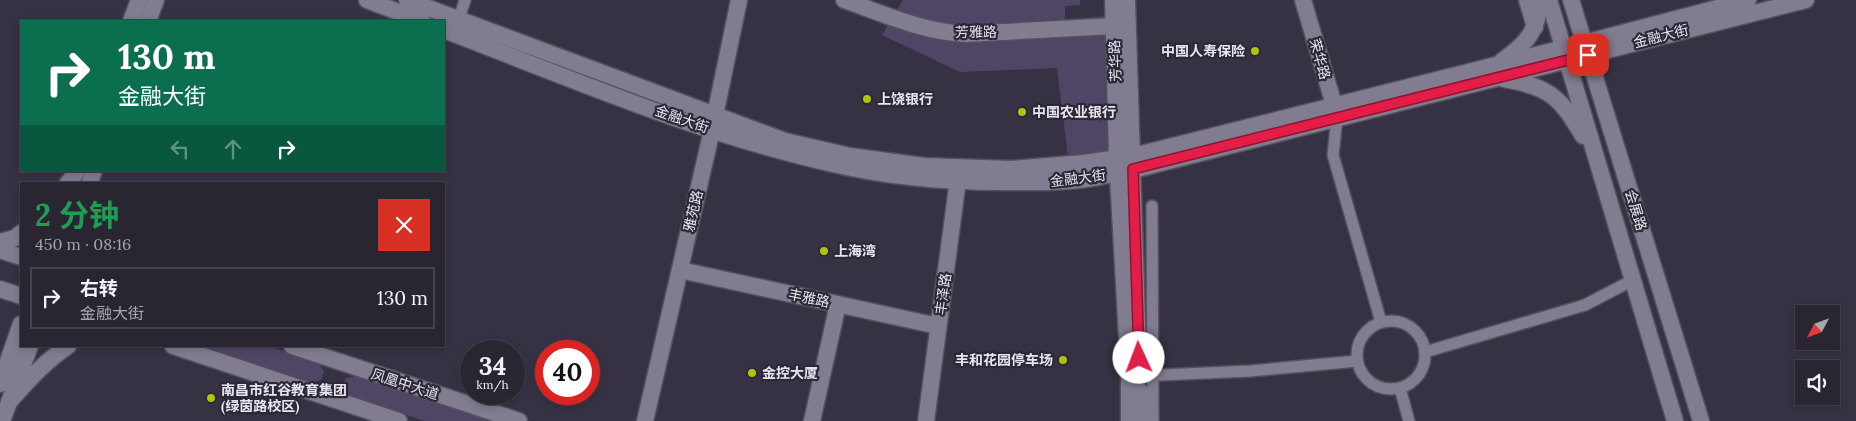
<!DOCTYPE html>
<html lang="zh">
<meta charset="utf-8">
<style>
:root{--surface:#292632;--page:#35323e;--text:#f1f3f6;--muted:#a5a5ac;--line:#45434d}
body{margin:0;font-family:Lora,"Noto Sans SC",serif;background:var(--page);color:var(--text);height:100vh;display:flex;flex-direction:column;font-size:19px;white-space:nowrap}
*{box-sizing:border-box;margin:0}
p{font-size:16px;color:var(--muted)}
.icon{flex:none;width:28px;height:28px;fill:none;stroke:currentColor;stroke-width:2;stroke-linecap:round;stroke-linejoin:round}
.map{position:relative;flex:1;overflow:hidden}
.panel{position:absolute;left:20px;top:182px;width:425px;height:165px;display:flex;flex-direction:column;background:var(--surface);border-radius:0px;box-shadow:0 2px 8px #0003,0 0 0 1px var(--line)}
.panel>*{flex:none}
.guide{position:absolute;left:20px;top:20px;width:425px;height:152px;border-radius:0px;box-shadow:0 2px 8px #0003,0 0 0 1px var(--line);background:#0b6e4f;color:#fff;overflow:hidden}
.needle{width:32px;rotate:229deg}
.tools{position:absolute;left:1795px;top:305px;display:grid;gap:10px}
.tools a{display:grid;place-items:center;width:45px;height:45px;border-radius:0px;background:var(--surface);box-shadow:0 2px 8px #0003,0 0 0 1px var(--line);font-size:25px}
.speed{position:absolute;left:460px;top:340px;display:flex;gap:10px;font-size:25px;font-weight:700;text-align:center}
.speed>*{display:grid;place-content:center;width:65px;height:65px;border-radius:50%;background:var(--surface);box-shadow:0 2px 8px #0003,0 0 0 1px var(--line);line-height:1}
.speed small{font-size:12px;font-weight:400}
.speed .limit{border:8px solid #d22;background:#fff;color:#111}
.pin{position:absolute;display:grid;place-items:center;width:42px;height:42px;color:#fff;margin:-21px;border-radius:10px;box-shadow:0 2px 8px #0006}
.me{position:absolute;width:55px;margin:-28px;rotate:358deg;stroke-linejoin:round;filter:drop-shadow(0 0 4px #0008)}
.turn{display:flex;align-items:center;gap:18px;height:105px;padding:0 15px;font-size:22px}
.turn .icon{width:65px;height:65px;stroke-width:2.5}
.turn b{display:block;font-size:35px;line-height:42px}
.lanes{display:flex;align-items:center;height:48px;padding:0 15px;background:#0003;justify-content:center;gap:25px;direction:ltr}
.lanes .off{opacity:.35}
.round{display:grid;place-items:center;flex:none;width:52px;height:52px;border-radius:0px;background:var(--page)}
.headline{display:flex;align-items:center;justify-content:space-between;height:85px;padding:0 15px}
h1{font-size:30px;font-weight:700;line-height:38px;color:#1e9e55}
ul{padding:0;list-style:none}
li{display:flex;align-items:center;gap:15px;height:62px;margin:0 10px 8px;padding:0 5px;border:2px solid var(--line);border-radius:0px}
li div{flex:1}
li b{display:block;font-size:19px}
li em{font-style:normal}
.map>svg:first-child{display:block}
</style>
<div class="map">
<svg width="1856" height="421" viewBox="0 0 1856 421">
<rect width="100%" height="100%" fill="#373243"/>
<!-- green -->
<g fill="#4f4665">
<polygon points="903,0 1080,0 1080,5 1065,6 1065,21 1105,16 1112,151 1068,157 1057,68 960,72 882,35"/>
<polygon points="197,346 269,346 318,363 324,371 321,380 308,383"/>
<polygon points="358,376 498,421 425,421 348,396 341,388 346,378"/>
</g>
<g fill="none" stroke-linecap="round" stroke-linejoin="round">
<!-- street casing -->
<g stroke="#534f5c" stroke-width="14">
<g id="street">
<polyline points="459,19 465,0"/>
<polyline points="1337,118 1333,155 1381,322"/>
<polyline points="1152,206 1153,421"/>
<circle cx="1391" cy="355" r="34"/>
<polyline points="1425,352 1585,305 1633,280"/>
<polyline points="1139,376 1250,371 1357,361"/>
<polyline points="1400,388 1409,421"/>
</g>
</g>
<!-- secondary casing -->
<g stroke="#534f5c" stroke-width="19">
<g id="secondary">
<polyline points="367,0 422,21"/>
<polyline points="407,0 785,141 850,156 924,166 1011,169 1083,163 1133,156 1584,43 1748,0"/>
<path d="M844 0C884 14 923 32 966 34L1114 26"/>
<polyline points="1113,0 1117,158 1129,374 1129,421"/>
<polyline points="1127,0 1138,351"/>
<polyline points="1303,0 1337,115"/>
<polyline points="1527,0 1535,27"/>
<polyline points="1549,0 1675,421"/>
<polyline points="1571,0 1701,421"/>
<polyline points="131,21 139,0"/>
<polyline points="148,21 156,0"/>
<path d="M444 30C572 79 699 134 833 164 888 177 946 182 1002 182 1032 182 1064 183 1093 178 1109 175 1125 171 1141 168L1806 0"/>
<path d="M1502 61C1527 43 1538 31 1540 0"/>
<path d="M1504 79C1550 87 1560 97 1583 136"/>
<polyline points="67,184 76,173"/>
<polyline points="89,184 94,171"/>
<polyline points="0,242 15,238 21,233"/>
<polyline points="0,250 21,257"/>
<polyline points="680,270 938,326"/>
<polyline points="0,289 21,296"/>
<polyline points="173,346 399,421"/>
<polyline points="292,346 519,421"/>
<polyline points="0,384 21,324"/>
<polyline points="1140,391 1140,421"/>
<path d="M9 402C27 382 45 361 68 346"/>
<polyline points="2,421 30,346"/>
<polyline points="645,421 712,130 739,0"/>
<polyline points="812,421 838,304"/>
<polyline points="926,421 959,172"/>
</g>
</g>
<!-- street -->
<use href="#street" stroke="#817c8f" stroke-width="11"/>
<!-- secondary -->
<use href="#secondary" stroke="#817c8f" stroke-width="16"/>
</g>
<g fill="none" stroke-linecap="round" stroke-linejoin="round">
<!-- route casing -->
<g stroke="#92132f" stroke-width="12">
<polyline id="route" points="1139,358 1133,169 1588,55"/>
</g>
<!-- route -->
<use href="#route" stroke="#e11d48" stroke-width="9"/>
</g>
<!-- markers -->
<g fill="#adc60d" stroke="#2d2838" stroke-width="2">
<circle cx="1255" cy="51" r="5"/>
<circle cx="867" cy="99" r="5"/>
<circle cx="1022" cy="112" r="5"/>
<circle cx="824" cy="251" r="5"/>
<circle cx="1063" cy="360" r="5"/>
<circle cx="752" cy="373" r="5"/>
<circle cx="211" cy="398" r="5"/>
</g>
<g text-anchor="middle" stroke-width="4.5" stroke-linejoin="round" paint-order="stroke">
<!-- street labels -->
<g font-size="14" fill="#e7e4ef" stroke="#2d2838">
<text transform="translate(976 32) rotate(-1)" y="5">芳雅路</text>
<text transform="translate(1661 36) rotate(-14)" y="5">金融大街</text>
<text transform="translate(1320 59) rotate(74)" y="5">荣华路</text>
<text transform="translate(1115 61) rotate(-92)" y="5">芳华路</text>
<text transform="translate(682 119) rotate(19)" y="5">金融大街</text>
<text transform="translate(1078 178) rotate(-7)" y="5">金融大街</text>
<text transform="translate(1636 210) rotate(73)" y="5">会展路</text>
<text transform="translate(693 211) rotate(-77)" y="5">雅苑路</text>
<text transform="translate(943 294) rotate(-82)" y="5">丰泽路</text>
<text transform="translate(809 298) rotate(12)" y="5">丰雅路</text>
<text transform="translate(405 384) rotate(18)" y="5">凤凰中大道</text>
</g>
<!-- poi labels -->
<g font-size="14" font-weight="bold" fill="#e7e4ef" stroke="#2d2838" text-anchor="start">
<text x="1245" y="56" text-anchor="end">中国人寿保险</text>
<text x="877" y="104">上饶银行</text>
<text x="1032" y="117">中国农业银行</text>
<text x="834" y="256">上海湾</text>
<text x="1053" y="365" text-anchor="end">丰和花园停车场</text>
<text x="762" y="378">金控大厦</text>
<text x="221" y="395">南昌市红谷教育集团<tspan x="221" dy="16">(绿茵路校区)</tspan></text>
</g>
</g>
</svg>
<div class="tools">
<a><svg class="needle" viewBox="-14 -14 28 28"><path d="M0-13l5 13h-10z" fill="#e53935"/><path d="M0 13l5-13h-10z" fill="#a5a5ac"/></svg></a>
<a><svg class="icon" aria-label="sound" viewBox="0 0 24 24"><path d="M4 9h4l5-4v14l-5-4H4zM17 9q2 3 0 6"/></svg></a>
</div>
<div class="speed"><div>34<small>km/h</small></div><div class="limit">40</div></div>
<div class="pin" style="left:1588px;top:55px;background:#d93025"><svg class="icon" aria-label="arrive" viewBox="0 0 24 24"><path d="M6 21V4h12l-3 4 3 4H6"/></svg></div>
<svg class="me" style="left:1139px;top:358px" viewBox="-20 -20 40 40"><circle r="19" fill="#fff"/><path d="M0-13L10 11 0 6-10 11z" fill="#e11d48"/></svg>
<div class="guide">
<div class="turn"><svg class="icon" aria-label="right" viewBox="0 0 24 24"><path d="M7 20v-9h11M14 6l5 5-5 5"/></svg><div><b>130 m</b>金融大街</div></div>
<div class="lanes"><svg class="icon off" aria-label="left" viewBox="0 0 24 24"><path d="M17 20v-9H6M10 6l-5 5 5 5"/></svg><svg class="icon off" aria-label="ahead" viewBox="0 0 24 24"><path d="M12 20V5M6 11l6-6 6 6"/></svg><svg class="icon" aria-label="right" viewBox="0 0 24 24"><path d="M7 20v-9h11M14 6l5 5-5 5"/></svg></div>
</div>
<section class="panel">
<div class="headline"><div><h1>2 分钟</h1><p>450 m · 08:16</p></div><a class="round" style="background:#d93025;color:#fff"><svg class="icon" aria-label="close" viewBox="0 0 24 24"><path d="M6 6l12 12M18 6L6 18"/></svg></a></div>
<ul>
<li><svg class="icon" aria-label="right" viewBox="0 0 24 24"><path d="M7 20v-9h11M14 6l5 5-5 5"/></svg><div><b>右转</b><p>金融大街</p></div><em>130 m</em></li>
</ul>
</section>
</div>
